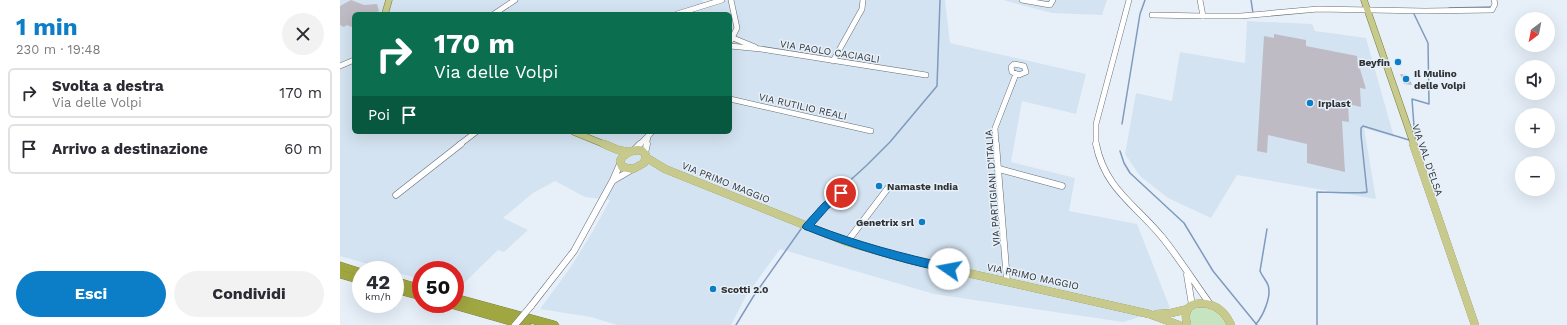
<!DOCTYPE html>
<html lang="it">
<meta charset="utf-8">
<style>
:root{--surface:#fff;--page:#f2f2f3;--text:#2b2b33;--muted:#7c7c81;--line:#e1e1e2;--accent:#0c7dc7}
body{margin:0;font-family:"Work Sans",sans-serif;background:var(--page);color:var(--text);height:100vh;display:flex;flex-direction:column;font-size:15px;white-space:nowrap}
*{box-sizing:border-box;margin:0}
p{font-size:13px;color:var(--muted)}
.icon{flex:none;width:22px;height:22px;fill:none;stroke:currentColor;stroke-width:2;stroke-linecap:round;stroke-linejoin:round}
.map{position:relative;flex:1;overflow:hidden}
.side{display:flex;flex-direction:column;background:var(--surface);width:340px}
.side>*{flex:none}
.banner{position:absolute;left:12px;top:12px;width:380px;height:122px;border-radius:6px;box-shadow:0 4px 16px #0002;background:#0b6e4f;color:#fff;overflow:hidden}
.needle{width:26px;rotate:212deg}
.controls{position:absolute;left:1175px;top:12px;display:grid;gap:8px}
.controls a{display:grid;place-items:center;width:40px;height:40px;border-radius:50%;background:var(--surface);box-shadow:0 4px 16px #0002;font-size:20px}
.speed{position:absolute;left:12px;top:261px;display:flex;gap:8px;font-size:20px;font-weight:700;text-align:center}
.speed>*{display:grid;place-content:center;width:52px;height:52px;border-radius:50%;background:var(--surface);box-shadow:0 4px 16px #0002;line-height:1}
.speed small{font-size:10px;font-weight:400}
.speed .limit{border:6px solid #d22;background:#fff;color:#111}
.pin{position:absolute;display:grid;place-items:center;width:34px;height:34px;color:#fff;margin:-17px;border:2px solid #fff;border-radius:50%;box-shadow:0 1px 4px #0007}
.me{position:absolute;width:44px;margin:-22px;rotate:282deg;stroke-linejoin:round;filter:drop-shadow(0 0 3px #0008)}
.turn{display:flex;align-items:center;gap:14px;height:84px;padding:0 16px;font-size:18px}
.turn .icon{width:52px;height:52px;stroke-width:2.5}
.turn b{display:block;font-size:28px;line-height:34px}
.then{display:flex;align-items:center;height:38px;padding:0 16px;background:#0003;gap:8px;font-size:15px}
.round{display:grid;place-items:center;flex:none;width:42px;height:42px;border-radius:21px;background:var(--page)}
.head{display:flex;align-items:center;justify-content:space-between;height:68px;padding:0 16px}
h1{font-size:24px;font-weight:700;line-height:30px;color:var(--accent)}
.cta{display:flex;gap:8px;margin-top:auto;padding:8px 16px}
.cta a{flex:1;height:46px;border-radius:24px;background:var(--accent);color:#fff;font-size:16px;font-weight:700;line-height:46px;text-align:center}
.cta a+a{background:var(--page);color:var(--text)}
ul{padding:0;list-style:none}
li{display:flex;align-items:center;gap:12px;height:50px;margin:0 8px 6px;padding:0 8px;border:2px solid var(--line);border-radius:6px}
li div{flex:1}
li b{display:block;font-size:15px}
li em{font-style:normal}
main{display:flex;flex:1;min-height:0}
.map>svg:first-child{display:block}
</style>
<main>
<section class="side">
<div class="head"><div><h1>1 min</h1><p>230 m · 19:48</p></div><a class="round"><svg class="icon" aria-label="close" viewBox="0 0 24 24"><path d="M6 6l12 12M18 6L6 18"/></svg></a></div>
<ul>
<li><svg class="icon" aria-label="right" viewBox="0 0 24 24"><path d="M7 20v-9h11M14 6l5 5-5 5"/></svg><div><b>Svolta a destra</b><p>Via delle Volpi</p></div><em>170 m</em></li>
<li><svg class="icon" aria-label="arrive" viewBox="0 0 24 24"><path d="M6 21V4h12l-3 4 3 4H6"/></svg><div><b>Arrivo a destinazione</b></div><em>60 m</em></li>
</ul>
<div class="cta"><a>Esci</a><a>Condividi</a></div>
</section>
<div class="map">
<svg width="1227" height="325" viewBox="0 0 1227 325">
<rect width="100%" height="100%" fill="#e7f0f9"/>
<!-- built -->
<g fill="#d4e3f1" fill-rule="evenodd">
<path d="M0 0H362L364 3 375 0H605L610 43 746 74 736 114 682 101 671 162 735 178 729 211 797 224 830 308 783 322 594 294 440 249 406 296 391 325H277L251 317 200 309 230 268 253 231 270 200 245 197 215 181 193 193 163 218 188 230 164 252 158 250 118 289 115 288V270H81V279L55 272V270H49L0 256ZM14 14H390V132H14Z"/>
<polygon points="663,0 767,0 762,15 712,13"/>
<polygon points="907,21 972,24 975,31 1026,38 1054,137 1024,128 1036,199 897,175 871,218 828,198 800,176 785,154 796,93 832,101 840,52 905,63"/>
</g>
<!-- green -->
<polygon fill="#c6e4c0" points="862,306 880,312 887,325 850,325 850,314 854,308"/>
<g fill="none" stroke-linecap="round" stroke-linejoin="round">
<!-- stream -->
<g stroke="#7f9abe" stroke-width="1.5">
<polyline points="911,0 913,13"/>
<polyline points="1109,8 1151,7"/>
<polyline points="1074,14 1088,43 1089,104 1072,99 1075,140"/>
<polyline points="782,124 800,14 805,0"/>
<polyline points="780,151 784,163 790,173 844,223 873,271 917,325"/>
<polyline points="481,207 527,165 550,142 597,86 600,0"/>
<polyline points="467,222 471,217"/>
<path d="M916 324C923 316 932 296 928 285 926 280 922 276 920 271L927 229"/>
<polyline points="396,325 413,297 461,229"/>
<path d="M977 325V192C985 192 1023 194 1027 192L1021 135V128L1023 126 1069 140"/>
</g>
</g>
<!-- building -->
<g fill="#bfbbc5">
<polygon points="11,0 24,5 37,4 39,11 34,14 14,14 14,28 7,25 4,27 0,25 0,6"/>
<polygon points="934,34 966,40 966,46 1017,56 1018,68 1020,69 1026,89 1020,88 1021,107 1008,104 1009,122 1002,121 1005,172 967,163 967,144 928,135 927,153 917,151 924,36 934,38"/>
<polygon points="1060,74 1068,75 1072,85 1064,84"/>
</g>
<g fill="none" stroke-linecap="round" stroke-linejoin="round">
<!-- minor-far1 casing -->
<g stroke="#656d74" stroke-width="6">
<g id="minor-far1">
<polyline points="682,0 710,5 713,0"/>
<polyline points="860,0 863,16 901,16 978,9 1085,11 1152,10 1155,4 1154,0"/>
<polyline points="154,14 175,0"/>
<polyline points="337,14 382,0"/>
<polyline points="812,15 863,16"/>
<polyline points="393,38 415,47"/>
<polyline points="390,42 397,28 391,0"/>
<polyline points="390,46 421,49 586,75"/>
<polyline points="493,61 522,9 523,0"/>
<polygon points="674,64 684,66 686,72 679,75 672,72 671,67"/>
<polyline points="0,66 14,60"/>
<polyline points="390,99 531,131"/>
<polyline points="119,145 136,132"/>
<polyline points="299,145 312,132"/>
<polyline points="306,145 308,137"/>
<polyline points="656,145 655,128 676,74"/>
<polyline points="756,145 756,124 789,0"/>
</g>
</g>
<!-- minor casing -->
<g stroke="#656d74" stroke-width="7">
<g id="minor">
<polyline points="656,144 667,281"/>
<path d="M756 144C765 189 795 204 822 237 839 258 854 282 870 304"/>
<polyline points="294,150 300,144"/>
<polyline points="305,153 307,144"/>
<polyline points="659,169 722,186"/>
<polyline points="274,180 293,169"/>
<polyline points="56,195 121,144"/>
<polyline points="467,227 481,210 501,193"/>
<polyline points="507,242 548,188"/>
<polyline points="847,275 852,305"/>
<polyline points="191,306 234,251 273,180 280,164"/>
</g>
</g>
<!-- major-far1 casing -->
<g stroke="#797e3c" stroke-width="7">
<g id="major-far1">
<polyline points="1024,0 1074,145"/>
<polyline points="45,14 49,0"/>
<polyline points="234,132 266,145"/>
</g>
</g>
<!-- major casing -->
<g stroke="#797e3c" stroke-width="8">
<g id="major">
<polyline points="264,144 278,150 289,152"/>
<polyline points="1073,144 1135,325"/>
<path d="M298 150 302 151 306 155 304 163 293 169 282 167 280 161C284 153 290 151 298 150Z"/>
<polyline points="307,158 325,169 507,242 566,259 809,314 839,325"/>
<polyline points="817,314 831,313 848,309"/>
<path d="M847 325C847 322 845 318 846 315 847 299 871 302 880 310 886 314 888 319 891 325"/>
</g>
</g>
<!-- highway casing -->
<g stroke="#797e3c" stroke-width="1">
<g id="highway">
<polygon points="0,262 25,270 21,270 21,276 0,270"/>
<polygon points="0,270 21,276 21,284 0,278"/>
<polygon points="55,277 81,285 81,300 55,293"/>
<polygon points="115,294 214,321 217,322 219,325 198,325 190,323 191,325 170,325 107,307 105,304 115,304"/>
</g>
</g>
<!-- minor-far1 -->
<use href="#minor-far1" stroke="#fff" stroke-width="5"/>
<!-- minor -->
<use href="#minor" stroke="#fff" stroke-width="6"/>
<!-- major-far1 -->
<use href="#major-far1" stroke="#c7ca8c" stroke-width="6"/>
<!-- major -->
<use href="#major" stroke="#c7ca8c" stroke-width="8"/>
<!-- highway -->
<use href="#highway" fill="#a1a740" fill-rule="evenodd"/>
<!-- minor-bridge casing -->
<g stroke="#656d74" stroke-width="7" stroke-linecap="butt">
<polyline id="minor-bridge" points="175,325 191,306"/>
</g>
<!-- minor-bridge -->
<use href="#minor-bridge" stroke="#fff" stroke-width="6"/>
</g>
<!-- route -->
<path fill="#0c7dc7" stroke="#085181" d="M501 189 505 191 506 193 505 196 489 208 474 225C518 242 563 254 609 264L613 265 614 269 613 272 609 273C559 262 511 248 464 229L462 227 464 224 483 203Z"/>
<!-- markers -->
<g fill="#0c7dc7" stroke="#e7f0f9" stroke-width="1.5">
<circle cx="1058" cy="62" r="4"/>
<circle cx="1066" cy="79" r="4"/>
<circle cx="970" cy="103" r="4"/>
<circle cx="539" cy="186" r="4"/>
<circle cx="582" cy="222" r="4"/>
<circle cx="373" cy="289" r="4"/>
</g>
<g text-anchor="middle" stroke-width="3" stroke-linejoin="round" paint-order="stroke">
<!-- street labels -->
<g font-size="10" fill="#2e3235" stroke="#e7f0f9">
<text transform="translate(490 51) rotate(9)" y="4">VIA PAOLO CACIAGLI</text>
<text transform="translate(463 106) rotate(13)" y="4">VIA RUTILIO REALI</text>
<text transform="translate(1088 160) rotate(71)" y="4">VIA VAL D'ELSA</text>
<text transform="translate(386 182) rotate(22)" y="4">VIA PRIMO MAGGIO</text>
<text transform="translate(652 188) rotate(-94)" y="4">VIA PARTIGIANI D'ITALIA</text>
<text transform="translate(693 276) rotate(12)" y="4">VIA PRIMO MAGGIO</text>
</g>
<!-- poi labels -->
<g font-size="10" font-weight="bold" fill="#2e3235" stroke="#e7f0f9" text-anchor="start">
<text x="1050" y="66" text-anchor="end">Beyfin</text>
<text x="1074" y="77">Il Mulino<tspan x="1074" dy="12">delle Volpi</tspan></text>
<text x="978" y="107">Irplast</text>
<text x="547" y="190">Namaste India</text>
<text x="574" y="226" text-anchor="end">Genetrix srl</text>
<text x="381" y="293">Scotti 2.0</text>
</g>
</g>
</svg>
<div class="controls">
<a><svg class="needle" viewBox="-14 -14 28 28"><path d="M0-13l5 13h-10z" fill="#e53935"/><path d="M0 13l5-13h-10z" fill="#7c7c81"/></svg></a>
<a><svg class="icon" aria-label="sound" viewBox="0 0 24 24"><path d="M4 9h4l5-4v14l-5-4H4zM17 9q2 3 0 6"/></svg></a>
<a>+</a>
<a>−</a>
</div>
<div class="speed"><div>42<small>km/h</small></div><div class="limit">50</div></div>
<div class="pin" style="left:501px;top:193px;background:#d93025"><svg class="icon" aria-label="arrive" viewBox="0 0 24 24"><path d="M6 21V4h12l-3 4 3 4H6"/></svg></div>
<svg class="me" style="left:609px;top:269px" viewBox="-20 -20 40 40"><circle r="19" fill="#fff"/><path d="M0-13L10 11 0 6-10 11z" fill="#0c7dc7"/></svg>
<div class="banner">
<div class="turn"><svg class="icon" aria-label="right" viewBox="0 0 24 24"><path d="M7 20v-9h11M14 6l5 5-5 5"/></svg><div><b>170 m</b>Via delle Volpi</div></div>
<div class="then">Poi<svg class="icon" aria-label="arrive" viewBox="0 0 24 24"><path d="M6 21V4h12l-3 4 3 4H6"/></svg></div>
</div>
</div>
</main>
